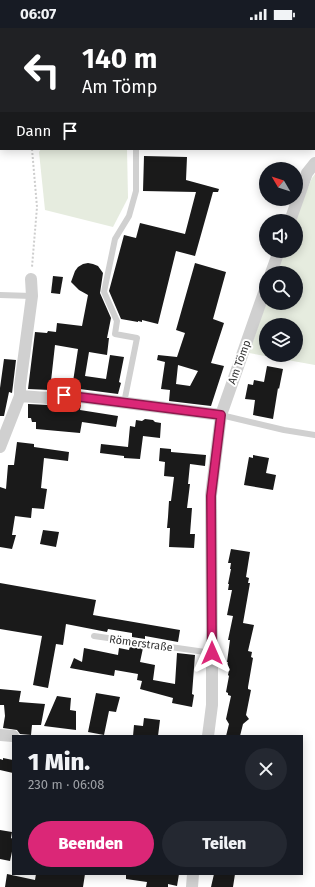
<!DOCTYPE html>
<html lang="de">
<meta charset="utf-8">
<style>
:root{--surface:#171b24;--page:#242831;--text:#f1f3f6;--muted:#9ea1a6;--accent:#db2777}
body{margin:0;font-family:"Fira Sans",sans-serif;background:var(--page);color:var(--text);height:100vh;display:flex;flex-direction:column;font-size:15px;white-space:nowrap}
*{box-sizing:border-box;margin:0}
p{font-size:13px;color:var(--muted)}
.icon{flex:none;width:22px;height:22px;fill:none;stroke:currentColor;stroke-width:2;stroke-linecap:round;stroke-linejoin:round}
.map{position:relative;flex:1;overflow:hidden}
.details{position:absolute;left:12px;top:707px;width:291px;height:140px;display:flex;flex-direction:column;background:var(--surface);border-radius:0px;box-shadow:0 2px 10px #0003}
.details>*{flex:none}
.top-card{position:absolute;left:0px;top:0px;width:315px;height:122px;box-shadow:0 2px 10px #0003;background:#202124;color:#fff;overflow:hidden}
.needle{width:26px;rotate:309deg}
.buttons{position:absolute;left:259px;top:134px;display:grid;gap:8px}
.buttons a{display:grid;place-items:center;width:44px;height:44px;border-radius:50%;background:var(--surface);box-shadow:0 2px 10px #0003;font-size:20px}
.pin{position:absolute;display:grid;place-items:center;width:34px;height:34px;color:#fff;margin:-17px;border-radius:8px;box-shadow:0 2px 6px #0006}
.me{position:absolute;width:44px;margin:-22px;rotate:0deg;stroke-linejoin:round;filter:drop-shadow(0 0 3px #0008)}
.turn{display:flex;align-items:center;gap:14px;height:84px;padding:0 16px;font-size:18px}
.turn .icon{width:52px;height:52px;stroke-width:2.5}
.turn b{display:block;font-size:28px;line-height:34px}
.then{display:flex;align-items:center;height:38px;padding:0 16px;background:#0003;gap:8px;font-size:15px}
.round{display:grid;place-items:center;flex:none;width:42px;height:42px;border-radius:21px;background:var(--page)}
.summary{display:flex;align-items:center;justify-content:space-between;height:68px;padding:0 16px}
h1{font-size:24px;font-weight:800;line-height:30px}
.action{display:flex;gap:8px;margin-top:auto;padding:8px 16px}
.action a{flex:1;height:46px;border-radius:24px;background:var(--accent);color:#fff;font-size:16px;font-weight:800;line-height:46px;text-align:center}
.action a+a{background:var(--page);color:var(--text)}
.status{display:flex;justify-content:space-between;align-items:center;height:28px;padding:0 20px;background:var(--surface);direction:ltr}
.status svg{height:11px;fill:currentColor}
.map>svg:first-child{display:block}
</style>
<div class="status"><b>06:07</b><svg viewBox="0 0 49 12"><path d="M0 12V9h3v3zM5 12V6h3v6zM10 12V3h3v9zM15 12V0h3v12zM26 1h20v11H26zM47 4h2v5h-2z"/></svg></div>
<div class="map">
<svg width="315" height="859" viewBox="0 0 315 859">
<rect width="100%" height="100%" fill="#fff"/>
<!-- green -->
<g fill="#e6ecdf" fill-rule="evenodd">
<polygon points="41,121 127,121 128,170 113,199 45,182 39,124"/>
<path d="M315 146V337L249 325 266 275H296V245H277L284 223H296V188L312 150ZM266 297H296V327H266Z"/>
</g>
<!-- building -->
<g fill="#1a1a1a" fill-rule="evenodd">
<polygon points="144,128 187,129 186,152 219,161 218,164 213,164 195,228 176,223 158,296 142,292 142,294 138,293 138,294 121,291 109,263 124,207 136,210 140,195 185,206 196,164 143,163"/>
<polygon points="88,235 93,236 98,238 103,245 100,265 111,290 107,310 109,310 107,327 89,324 85,348 106,351 110,327 124,329 119,354 121,355 118,366 72,360 78,321 55,317 50,362 28,361 35,304 47,305 48,303 56,304 57,295 82,298 88,267 79,262 71,254 75,243 78,239 83,236"/>
<path d="M195 235 226 244 213 291 224 295 211 335 224 338 211 378 169 373 170 362 161 361 165 334 157 332 158 327 177 329 185 305 176 302ZM178 337 198 343 190 358 176 356Z"/>
<polygon points="53,248 63,249 60,266 51,265"/>
<polygon points="4,331 16,332 13,357 12,365 9,364 4,388 0,388 0,360"/>
<polygon points="267,338 283,341 279,361 278,360 273,391 253,387 255,372 245,371 248,356 253,357 254,352 264,354"/>
<polygon points="64,375 81,377 80,382 118,388 116,399 82,394 80,405 36,401 36,394 32,394 31,390 28,390 28,376 48,377"/>
<polygon points="145,391 153,392 155,394 161,395 160,410 143,408 140,431 124,430 124,428 100,425 101,416 128,419 130,398 135,399 136,392 142,393"/>
<polygon points="17,414 34,416 34,419 69,424 68,433 44,430 41,460 47,461 44,481 32,480 31,490 15,488 12,507 16,507 12,521 0,519 0,459 6,461 8,437 14,437"/>
<polygon points="160,420 171,421 171,424 206,427 205,438 190,436 188,456 190,456 187,480 192,480 190,506 195,506 194,520 169,519 170,500 167,500 168,489 169,473 171,473 174,449 164,448 165,434 159,433"/>
<polygon points="253,427 269,430 266,445 276,447 273,462 244,457 249,429 253,430"/>
<polygon points="43,502 59,504 56,519 40,516"/>
<polygon points="231,521 250,524 246,549 249,550 248,555 250,555 243,595 254,597 248,623 252,624 251,629 253,630 248,659 248,661 251,662 246,687 249,691 243,696 240,708 226,708 229,696 226,691 231,668 228,667 228,665 226,664 229,648 228,647 229,642 226,642 228,634 227,634 230,612 228,612 233,588 227,587 232,562 228,562 229,556 228,556 231,541 230,541 231,535 228,535"/>
<polygon points="0,555 96,572 93,587 180,602 178,614 145,608 145,611 132,609 132,605 108,601 107,604 66,596 63,617 56,616 48,660 33,657 42,608 0,601"/>
<polygon points="130,618 143,620 140,634 155,637 153,652 175,656 177,625 195,627 192,666 194,667 192,679 172,675 173,670 140,661 142,653 137,652 138,646 115,642 114,648 70,640 74,630 82,634 84,620 118,627 119,620 129,622"/>
<polygon points="0,661 21,663 19,674 45,676 41,697 32,697 31,707 20,706 17,702 3,700 5,688 4,677 0,677"/>
<polygon points="96,665 120,669 116,684 109,683 104,707 88,704"/>
<polygon points="57,668 71,670 70,682 76,683 76,702 44,698"/>
<polygon points="144,690 160,692 158,708 133,708 134,697 143,698"/>
<polygon points="3,730 13,732 13,745 0,742 0,731 3,732"/>
<polygon points="0,802 12,804 11,810 13,811 13,819 10,833 0,831"/>
<polygon points="7,846 35,852 36,846 85,846 83,859 5,859"/>
<polygon points="126,846 179,846 177,858 168,856 168,859 146,859 147,854 126,851"/>
<polygon points="214,846 235,846 233,859 211,859"/>
</g>
<g fill="none" stroke-linecap="round" stroke-linejoin="round">
<!-- path -->
<g stroke="#cdcdcd" stroke-width="2" stroke-dasharray="2 2" stroke-linecap="butt">
<polyline points="22,0 22,1"/>
<polyline points="32,121 37,179 32,239"/>
</g>
<!-- lane -->
<g stroke="#d0d0d0" stroke-width="6">
<polyline points="0,267 32,268"/>
<polyline points="124,375 137,310 115,306 117,293 104,264 115,211 129,188 136,163 136,121"/>
<polyline points="221,387 284,402 315,407"/>
<polyline points="94,608 212,625"/>
</g>
<!-- street -->
<g stroke="#d0d0d0" stroke-width="12">
<polyline points="290,193 307,145 315,135"/>
<polyline points="271,245 279,223"/>
<polyline points="20,368 20,358 32,268 31,251"/>
<polyline points="0,419 20,368 48,370 64,367 221,387"/>
<polyline points="0,707 13,708"/>
<polyline points="208,708 212,677 212,625 211,467 221,387 266,259"/>
<polyline points="192,859 193,846"/>
</g>
</g>
<g fill="none" stroke-linecap="round" stroke-linejoin="round">
<!-- route casing -->
<g stroke="#8e194d" stroke-width="10">
<polyline id="route" points="64,367 221,387 211,468 212,625"/>
</g>
<!-- route -->
<use href="#route" stroke="#db2777" stroke-width="7"/>
</g>
<g text-anchor="middle" stroke-width="4" stroke-linejoin="round" paint-order="stroke">
<!-- street labels -->
<g font-size="11" fill="#333" stroke="#fff">
<text transform="translate(239 334) rotate(-70)" y="4">Am Tömp</text>
<text transform="translate(141 615) rotate(8)" y="4">Römerstraße</text>
</g>
</g>
</svg>
<div class="buttons">
<a><svg class="needle" viewBox="-14 -14 28 28"><path d="M0-13l5 13h-10z" fill="#e53935"/><path d="M0 13l5-13h-10z" fill="#9ea1a6"/></svg></a>
<a><svg class="icon" aria-label="sound" viewBox="0 0 24 24"><path d="M4 9h4l5-4v14l-5-4H4zM17 9q2 3 0 6"/></svg></a>
<a><svg class="icon" aria-label="search" viewBox="0 0 24 24"><circle cx="10" cy="10" r="6"/><path d="M15 15l6 6"/></svg></a>
<a><svg class="icon" aria-label="layers" viewBox="0 0 24 24"><path d="M12 4l9 5-9 5-9-5zM3 14l9 5 9-5"/></svg></a>
</div>
<div class="pin" style="left:64px;top:367px;background:#d93025"><svg class="icon" aria-label="arrive" viewBox="0 0 24 24"><path d="M6 21V4h12l-3 4 3 4H6"/></svg></div>
<svg class="me" style="left:212px;top:625px" viewBox="-20 -20 40 40"><path d="M0-17L14 15 0 8-14 15z" fill="#db2777" stroke="#fff" stroke-width="4"/></svg>
<div class="top-card">
<div class="turn"><svg class="icon" aria-label="left" viewBox="0 0 24 24"><path d="M17 20v-9H6M10 6l-5 5 5 5"/></svg><div><b>140 m</b>Am Tömp</div></div>
<div class="then">Dann<svg class="icon" aria-label="arrive" viewBox="0 0 24 24"><path d="M6 21V4h12l-3 4 3 4H6"/></svg></div>
</div>
<section class="details">
<div class="summary"><div><h1>1 Min.</h1><p>230 m · 06:08</p></div><a class="round"><svg class="icon" aria-label="close" viewBox="0 0 24 24"><path d="M6 6l12 12M18 6L6 18"/></svg></a></div>
<div class="action"><a>Beenden</a><a>Teilen</a></div>
</section>
</div>
